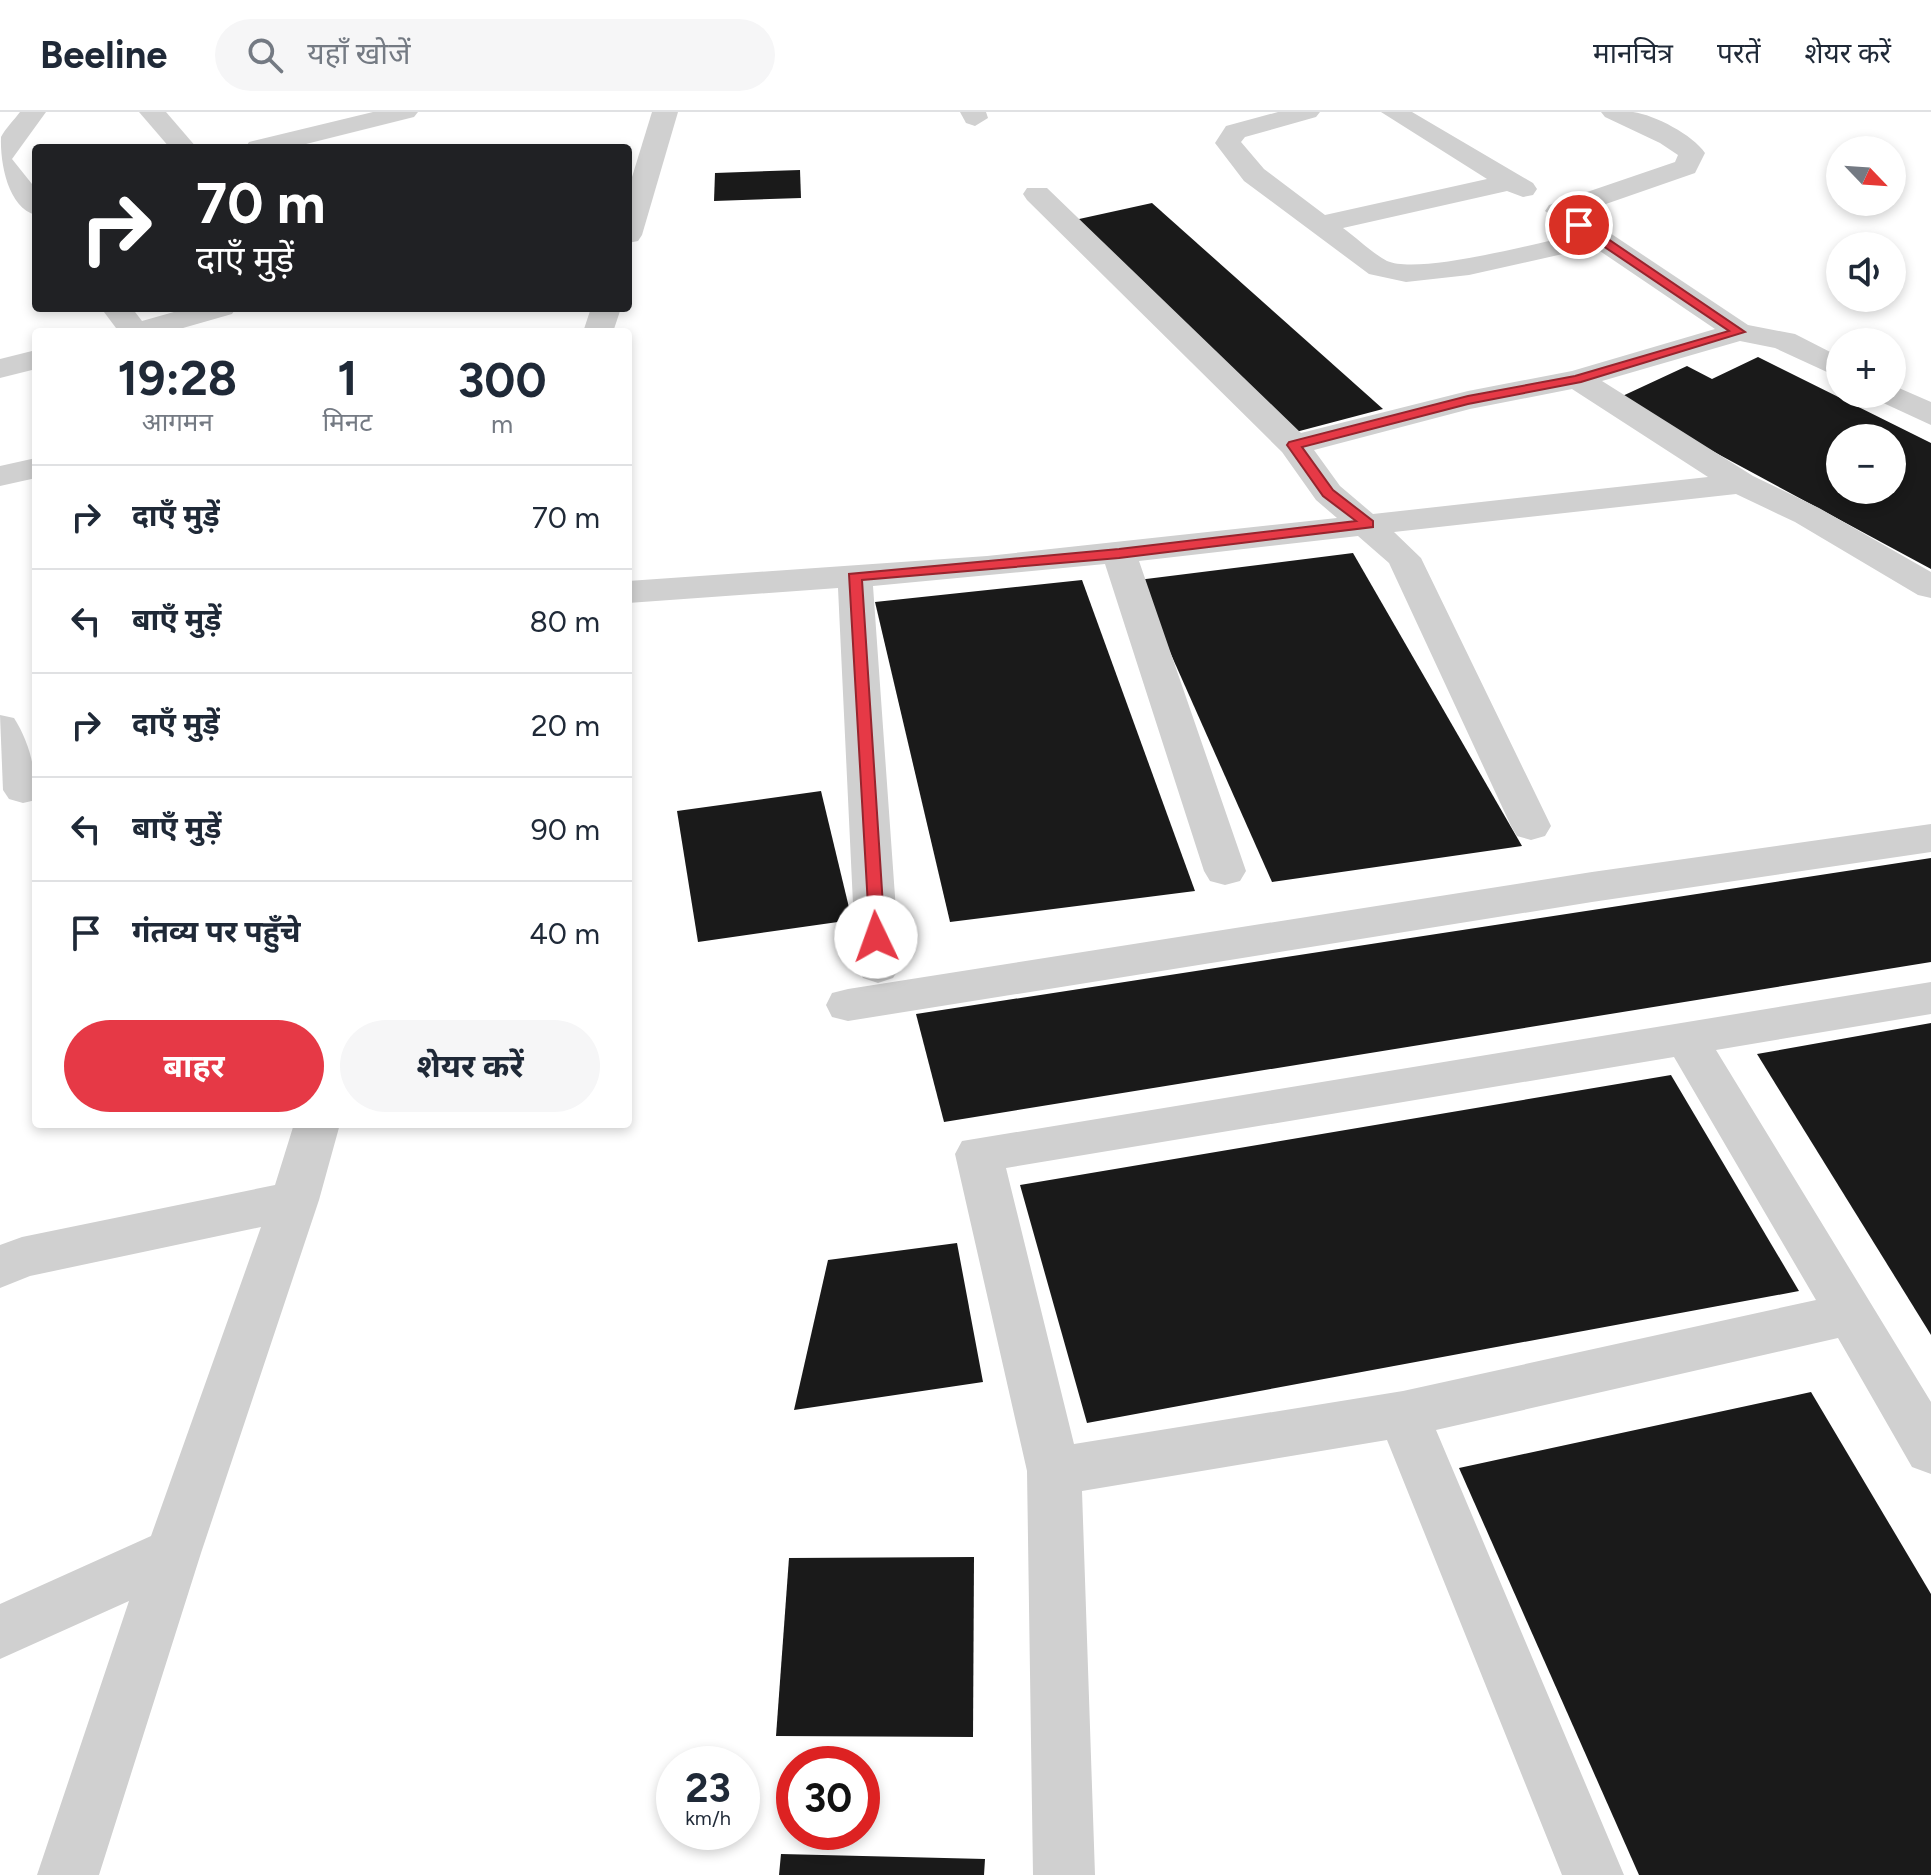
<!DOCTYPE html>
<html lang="hi">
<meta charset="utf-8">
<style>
:root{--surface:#fff;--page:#f6f6f7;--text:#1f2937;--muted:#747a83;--line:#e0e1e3;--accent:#e63946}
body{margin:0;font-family:Figtree,"Noto Sans Devanagari",sans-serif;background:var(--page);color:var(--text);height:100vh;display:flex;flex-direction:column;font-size:30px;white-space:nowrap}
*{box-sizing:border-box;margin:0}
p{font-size:26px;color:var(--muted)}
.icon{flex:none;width:44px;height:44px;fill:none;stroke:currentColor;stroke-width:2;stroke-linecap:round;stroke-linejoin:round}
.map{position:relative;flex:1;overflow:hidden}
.panel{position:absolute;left:32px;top:216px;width:600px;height:800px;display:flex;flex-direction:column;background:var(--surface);border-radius:8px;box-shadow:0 4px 12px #0003}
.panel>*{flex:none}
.top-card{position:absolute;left:32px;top:32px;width:600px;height:168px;border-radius:8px;box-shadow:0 4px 12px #0003;background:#202124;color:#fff;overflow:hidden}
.needle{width:52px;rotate:115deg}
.tools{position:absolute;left:1826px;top:24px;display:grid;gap:16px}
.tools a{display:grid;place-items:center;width:80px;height:80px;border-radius:50%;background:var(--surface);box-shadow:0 4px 12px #0003;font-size:40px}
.speed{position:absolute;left:656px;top:1634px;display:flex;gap:16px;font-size:40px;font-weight:700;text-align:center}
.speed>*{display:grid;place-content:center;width:104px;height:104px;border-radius:50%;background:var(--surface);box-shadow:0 4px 12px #0003;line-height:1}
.speed small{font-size:20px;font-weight:400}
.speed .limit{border:12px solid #d22;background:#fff;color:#111}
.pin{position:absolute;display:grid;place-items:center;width:68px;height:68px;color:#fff;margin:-34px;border:4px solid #fff;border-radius:50%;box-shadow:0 2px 8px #0007}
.me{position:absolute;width:88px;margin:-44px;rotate:357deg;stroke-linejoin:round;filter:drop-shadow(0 0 6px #0008)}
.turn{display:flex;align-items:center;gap:28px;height:168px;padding:0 32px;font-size:36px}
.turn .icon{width:104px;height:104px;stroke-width:2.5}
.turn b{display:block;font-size:56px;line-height:68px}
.eta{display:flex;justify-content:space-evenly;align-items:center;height:136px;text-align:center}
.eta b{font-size:48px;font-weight:700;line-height:56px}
.primary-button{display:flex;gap:16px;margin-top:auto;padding:16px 32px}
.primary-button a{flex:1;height:92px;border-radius:48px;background:var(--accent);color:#fff;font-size:32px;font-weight:700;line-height:92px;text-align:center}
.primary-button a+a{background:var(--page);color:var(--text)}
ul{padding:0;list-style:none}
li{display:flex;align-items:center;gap:24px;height:104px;padding:0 32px;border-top:2px solid var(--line)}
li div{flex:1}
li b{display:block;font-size:30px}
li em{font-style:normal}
header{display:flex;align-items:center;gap:48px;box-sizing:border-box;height:112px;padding:0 40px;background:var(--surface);border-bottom:2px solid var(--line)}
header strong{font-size:38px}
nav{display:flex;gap:44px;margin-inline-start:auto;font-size:28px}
.search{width:560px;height:72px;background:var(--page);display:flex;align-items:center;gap:20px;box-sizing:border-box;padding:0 28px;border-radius:44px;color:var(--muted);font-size:30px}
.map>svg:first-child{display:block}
</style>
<header>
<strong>Beeline</strong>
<div class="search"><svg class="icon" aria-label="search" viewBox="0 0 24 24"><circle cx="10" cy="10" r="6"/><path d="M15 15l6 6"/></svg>यहाँ खोजें</div>
<nav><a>मानचित्र</a><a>परतें</a><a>शेयर करें</a></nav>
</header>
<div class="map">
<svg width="1931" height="1763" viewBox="0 0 1931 1763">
<rect width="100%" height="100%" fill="#fff"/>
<!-- building -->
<g fill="#1a1a1a" fill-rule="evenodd">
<polygon points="800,58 801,86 714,89 715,61"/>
<polygon points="1152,91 1383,297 1292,321 1070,109"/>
<path d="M1758 245 1931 331V457L1616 287 1687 254 1712 267ZM1840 326H1892V378H1840Z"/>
<polygon points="1353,441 1522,734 1272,770 1138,468"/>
<polygon points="1082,468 1195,779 950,810 875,490"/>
<polygon points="821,679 852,808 698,830 677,699"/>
<polygon points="1931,746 1931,850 944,1010 916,902"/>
<polygon points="1931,911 1931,1223 1757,942"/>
<polygon points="1671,963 1799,1179 1087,1311 1020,1073"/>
<polygon points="957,1131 983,1270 794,1298 828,1148"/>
<polygon points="1811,1280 1931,1482 1931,1763 1639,1763 1459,1356"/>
<polygon points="974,1445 973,1625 776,1624 789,1446"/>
<polygon points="781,1742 985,1747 984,1763 779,1763"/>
</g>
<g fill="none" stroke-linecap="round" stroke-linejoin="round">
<!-- minor -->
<g fill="#d0d0d0" fill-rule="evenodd">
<path d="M20 0H46L12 47 36 77V103C8 96 0 51 1 25 5 17 14 8 20 0Z"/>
<polygon points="139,0 166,0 197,36 170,36"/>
<polygon points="373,0 418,0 414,5 290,36 245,36 249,30"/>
<polygon points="652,0 678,0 642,123 638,129 628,131 628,78"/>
<polygon points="960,0 986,0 988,6 975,14 966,11"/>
<path d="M1278 0H1320L1316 5 1245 25 1241 30 1264 57 1325 103 1487 67 1381 0H1412L1533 71 1537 77 1533 83 1523 85 1507 79 1343 116C1357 126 1372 141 1387 149 1419 163 1538 131 1575 123L1545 99 1549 93 1675 50 1678 43 1660 31 1605 5 1601 0C1611 0 1623 0 1633 0 1655 3 1693 23 1705 41L1695 61 1580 101 1748 213 1795 222 1840 245V266L1775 236 1740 229 1602 269 1753 364 1819 396 1931 460V486L1918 483 1795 410 1736 382 1394 420 1421 446 1551 714 1545 724 1531 728 1517 724 1511 714 1389 451 1358 424 1139 449 1246 759 1240 769 1225 773 1210 769 1204 759 1105 452 873 474 900 855 893 866 878 871 863 866 856 855 838 476 628 491V469L987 444 1337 406 1316 388 1282 340 1027 88 1023 82 1027 76H1047L1301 321 1468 279 1572 259 1715 217 1594 135 1469 163 1406 170 1369 162 1244 69 1215 31 1226 14ZM1572 277 1708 365 1373 402 1340 374 1314 338 1470 297Z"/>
<polygon points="101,196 132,196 142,209 188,196 236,196 232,202 169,220 119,220"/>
<polygon points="591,196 621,196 613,220 583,220"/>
<polygon points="36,238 36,257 0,266 0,247"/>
<polygon points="1892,273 1931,290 1931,313 1879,289 1874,282 1892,282"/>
<polygon points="36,346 36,366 0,374 0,354"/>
<path d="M0 603 14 606C30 631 36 659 36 688L23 691 9 687 3 678Z"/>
<polygon points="1931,712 1931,740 1592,790 848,909 832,905 826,893 832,881 848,877 1592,760"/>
<path d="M1931 870V902L1716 938 1931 1290V1362L1912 1355 1838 1226 1436 1318 1624 1763H1562L1387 1328 1082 1379 1095 1763H1033L1027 1359 955 1042 962 1029ZM1674 945 1816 1188 1403 1279 1074 1332 1006 1056Z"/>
<polygon points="294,1012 340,1012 319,1088 201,1441 99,1763 37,1763 129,1489 0,1547 0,1492 151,1424 261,1115 30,1164 0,1176 0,1133 22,1125 275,1073"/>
</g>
</g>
<!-- route -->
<polygon fill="#e63946" stroke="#96252e" stroke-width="2" points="1575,110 1583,110 1745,220 1581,270 1468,292 1302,335 1333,378 1373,409 1373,415 1119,446 862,468 885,825 876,831 870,829 849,462 1119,437 1356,409 1323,384 1287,333 1289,330 1468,284 1575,264 1729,219 1575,115"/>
</svg>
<div class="tools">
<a><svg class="needle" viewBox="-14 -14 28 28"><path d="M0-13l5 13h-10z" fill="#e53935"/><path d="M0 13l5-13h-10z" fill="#747a83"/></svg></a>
<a><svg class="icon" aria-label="sound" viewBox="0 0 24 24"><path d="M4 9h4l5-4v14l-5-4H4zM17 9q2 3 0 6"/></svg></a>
<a>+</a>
<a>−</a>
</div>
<div class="speed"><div>23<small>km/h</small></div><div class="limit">30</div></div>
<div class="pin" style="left:1579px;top:113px;background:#d93025"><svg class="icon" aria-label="arrive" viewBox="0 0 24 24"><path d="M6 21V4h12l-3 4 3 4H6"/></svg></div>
<svg class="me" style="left:876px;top:825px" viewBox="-20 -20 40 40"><circle r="19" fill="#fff"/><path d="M0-13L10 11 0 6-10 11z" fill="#e63946"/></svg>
<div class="top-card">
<div class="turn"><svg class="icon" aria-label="right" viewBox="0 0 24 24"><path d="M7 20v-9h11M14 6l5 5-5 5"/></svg><div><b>70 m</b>दाएँ मुड़ें</div></div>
</div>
<section class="panel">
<div class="eta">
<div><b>19:28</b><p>आगमन</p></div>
<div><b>1</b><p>मिनट</p></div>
<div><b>300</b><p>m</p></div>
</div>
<ul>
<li><svg class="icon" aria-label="right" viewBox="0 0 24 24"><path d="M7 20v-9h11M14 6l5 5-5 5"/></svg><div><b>दाएँ मुड़ें</b></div><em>70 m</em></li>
<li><svg class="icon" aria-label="left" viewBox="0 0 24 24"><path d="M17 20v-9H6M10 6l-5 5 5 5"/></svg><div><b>बाएँ मुड़ें</b></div><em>80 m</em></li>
<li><svg class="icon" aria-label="right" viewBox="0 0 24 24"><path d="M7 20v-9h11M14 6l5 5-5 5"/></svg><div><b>दाएँ मुड़ें</b></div><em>20 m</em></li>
<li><svg class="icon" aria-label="left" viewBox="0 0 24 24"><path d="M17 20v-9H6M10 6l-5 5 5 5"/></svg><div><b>बाएँ मुड़ें</b></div><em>90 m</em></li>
<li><svg class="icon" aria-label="arrive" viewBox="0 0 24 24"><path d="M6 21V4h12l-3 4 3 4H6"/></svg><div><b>गंतव्य पर पहुँचे</b></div><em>40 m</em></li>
</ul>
<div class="primary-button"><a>बाहर</a><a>शेयर करें</a></div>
</section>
</div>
